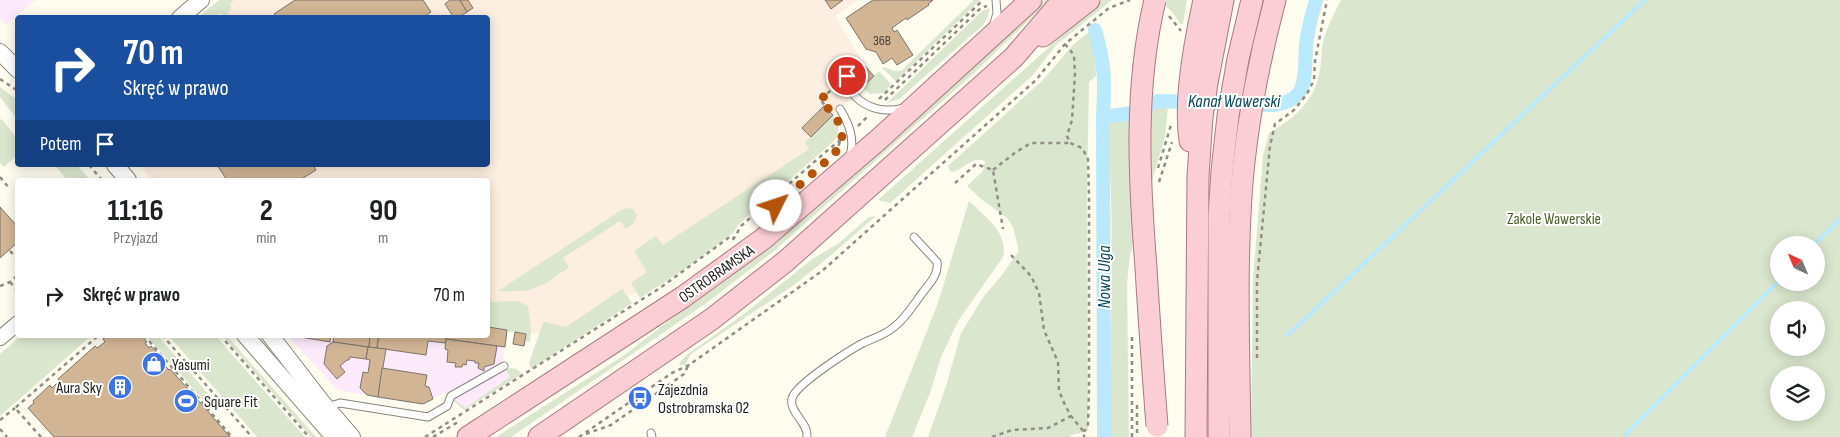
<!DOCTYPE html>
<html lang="pl">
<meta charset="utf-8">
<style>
:root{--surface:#fff;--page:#f6f6f6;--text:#202124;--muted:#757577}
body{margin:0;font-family:"Sofia Sans Condensed",sans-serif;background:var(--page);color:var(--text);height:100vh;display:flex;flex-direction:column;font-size:19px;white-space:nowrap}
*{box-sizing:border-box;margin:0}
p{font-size:16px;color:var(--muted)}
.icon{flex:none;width:28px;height:28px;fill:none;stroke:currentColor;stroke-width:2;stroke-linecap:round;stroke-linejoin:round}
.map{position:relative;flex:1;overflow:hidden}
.details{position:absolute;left:15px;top:178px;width:475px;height:160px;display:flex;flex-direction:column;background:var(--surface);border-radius:5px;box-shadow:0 2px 12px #0003}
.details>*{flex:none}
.guide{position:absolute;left:15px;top:15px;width:475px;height:152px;border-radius:5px;box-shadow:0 2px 12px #0003;background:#1a4fa0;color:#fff;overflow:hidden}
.needle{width:32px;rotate:316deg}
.tools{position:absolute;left:1770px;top:236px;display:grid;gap:10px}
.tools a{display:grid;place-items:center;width:55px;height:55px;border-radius:50%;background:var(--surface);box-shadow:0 2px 12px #0003;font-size:25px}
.pin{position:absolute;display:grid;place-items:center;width:42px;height:42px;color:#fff;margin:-21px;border:2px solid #fff;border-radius:50%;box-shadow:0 1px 5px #0007}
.me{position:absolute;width:55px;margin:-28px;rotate:49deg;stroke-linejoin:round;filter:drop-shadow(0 0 4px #0008)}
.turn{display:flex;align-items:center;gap:18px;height:105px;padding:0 25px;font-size:22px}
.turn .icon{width:65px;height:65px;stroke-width:2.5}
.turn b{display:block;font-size:35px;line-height:42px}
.then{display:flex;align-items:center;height:48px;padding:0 25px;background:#0003;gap:10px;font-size:19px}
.eta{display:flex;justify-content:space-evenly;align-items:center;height:85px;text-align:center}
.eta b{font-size:30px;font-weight:700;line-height:35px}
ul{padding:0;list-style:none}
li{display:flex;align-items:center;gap:15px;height:65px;padding:0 25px}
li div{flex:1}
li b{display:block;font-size:19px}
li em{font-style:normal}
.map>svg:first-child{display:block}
</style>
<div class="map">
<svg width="1840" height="437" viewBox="0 0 1840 437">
<rect width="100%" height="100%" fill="#fefbef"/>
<!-- commercial -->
<g fill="#fceafb">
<polygon points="0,0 35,0 6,25 0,18"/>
<polygon points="488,327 507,330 502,364 511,377 464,408 447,392 423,404 338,390 287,335 488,335"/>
</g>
<!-- industrial -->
<polygon fill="#fceee0" points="234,0 858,0 835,16 865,66 874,76 811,137 815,156 679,264 568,338 488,327 488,180 152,180 139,165 488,165 488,18 215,17 220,13 225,16 230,4"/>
<!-- green -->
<g fill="#dbe6ce" fill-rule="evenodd">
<polygon points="219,0 234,0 230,4 231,10 225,16 220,13 215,17 199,17"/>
<polygon points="974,0 980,0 896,81 882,68 885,67 893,71 901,71"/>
<polygon points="1045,0 1050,0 974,73 774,251 705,304 511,437 496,437 623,356 670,320 755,258 990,50"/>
<polygon points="1102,0 1112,0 1056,45 1034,74 890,203 878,200"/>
<path d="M1154 0H1187L1183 24H1180C1175 14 1166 3 1154 0Z"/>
<path d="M1341 0H1840V437H1251L1253 279 1263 156 1269 133C1294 119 1315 101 1320 70 1322 59 1321 46 1325 35 1329 23 1335 12 1341 0ZM1779 245H1816V282H1779ZM1779 310H1816V348H1779ZM1779 375H1816V412H1779Z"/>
<polygon points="990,8 987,18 983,25 899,99 887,103 982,11"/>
<path d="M1090 31 1095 49 1096 76 1089 82 1087 190 1088 431 1071 435 1070 437H928L946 386 961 333 984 296 1002 275 1019 251 1013 227 1007 218 981 199 967 186 983 171 985 161C971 155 963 171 951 172L948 166 1043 80 1073 45Z"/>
<polygon points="879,71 890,83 890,86 883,93 870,94 862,87"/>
<polygon points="0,87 17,100 17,119 0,97"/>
<path d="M1157 106H1168L1165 137 1130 255 1127 284 1129 437H1109C1110 334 1115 230 1108 127L1113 121Z"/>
<path d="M833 115C839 124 840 130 835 140L738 225 734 232 689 266 640 298 631 283 647 272 634 251 656 236 663 245 809 149 805 142Z"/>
<polygon points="2,119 17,139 17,155 4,167 0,163 0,120"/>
<polygon points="55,165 77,165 90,180 67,180"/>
<path d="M969 201C984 216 1009 233 1003 257L958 321 941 357 930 393 912 437H885L938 303Z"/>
<path d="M631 208 634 210 637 216 634 223 626 229 620 221 563 258 569 267C540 288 534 293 498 291L623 209Z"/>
<polygon points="876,216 830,256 794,285 691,354 685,365 680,365 679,363 688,354 744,314 811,260 839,243 869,217"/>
<polygon points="622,289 632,303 531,369 529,363 543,323 544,322 566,327"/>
<polygon points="518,301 528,306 531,329 530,342 520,340 521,333 488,329 488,302"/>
<polygon points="22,335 92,335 0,416 0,354"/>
<polygon points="146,335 157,335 212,398 206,403"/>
<polygon points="168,335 215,335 305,437 257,437"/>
<polygon points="222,335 226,335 316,437 311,437"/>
<polygon points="510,368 517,369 522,374 464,410 453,400 454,399 465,408 510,377 506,370"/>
</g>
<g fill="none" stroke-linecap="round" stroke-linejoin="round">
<!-- stream -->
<g stroke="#bbe9fc" stroke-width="4">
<polyline points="1814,245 1840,219"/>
<polyline points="1288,335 1645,0"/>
<polyline points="1623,437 1779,281"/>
</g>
<!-- canal -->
<g stroke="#bbe9fc" stroke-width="14">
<path d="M1095 30C1105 64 1105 82 1103 117L1104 437"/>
<path d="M1103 117 1133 113 1158 101 1273 105C1310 101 1304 75 1306 46 1307 30 1312 15 1316 0"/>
</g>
</g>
<!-- building -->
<g fill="#d1b595" stroke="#7c746c">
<polygon points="295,0 423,0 431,12 422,18 277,18 274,14"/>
<polygon points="450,0 460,0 467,12 458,18 454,18 445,4"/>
<polygon points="460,0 468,0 473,8 467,12"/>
<polygon points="825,0 843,0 831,9"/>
<polygon points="873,0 933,0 928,4 929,5 907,20 906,18 892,28 894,32 897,30 913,55 897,65 892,58 883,64 876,52 866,49 846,18"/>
<polygon points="865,66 874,76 862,87 853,78"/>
<polygon points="824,106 833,115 811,137 802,128"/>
<polygon points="217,165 313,165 316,170 300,180 227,180"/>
<polygon points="0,207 18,227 18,236 16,237 18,242 0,258"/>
<polygon points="488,327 507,330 505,347 446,339 447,335 488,335"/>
<polygon points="515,332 526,334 524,346 513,344"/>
<polygon points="108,335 141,335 147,342 145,343 149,348 151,346 161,357 159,359 169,370 170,369 188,389 186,390 196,402 198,400 230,437 54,437 28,408 34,403 33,401 50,385 52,388 59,381 58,379 95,346 97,348 105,342 103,339"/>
<polygon points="298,335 331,335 330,342 300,337"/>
<polygon points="334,335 370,335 369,347 333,342"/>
<polygon points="370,335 379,335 377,348 369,347"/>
<polygon points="379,335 447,335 445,343 428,341 426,355 377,348"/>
<polygon points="446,339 497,346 494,364 484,367 484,371 478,368 479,363 475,363 475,361 467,360 466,365 463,364 462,367 455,367 456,363 447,362 448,350 445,349"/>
<polygon points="333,342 368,347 366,359 350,357 349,360 347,360 340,366 345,372 337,379 324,364 327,346"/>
<polygon points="368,347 386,349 378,397 367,395 360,388 363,372 368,373 370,360 366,359"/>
<polygon points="382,368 427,375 425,386 429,387 433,399 423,404 378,397"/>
</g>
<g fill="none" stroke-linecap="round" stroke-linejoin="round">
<!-- service casing -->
<g stroke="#89867c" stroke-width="9">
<g id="service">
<polyline points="993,27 997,13 996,0"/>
<path d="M854 95C867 109 885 113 903 108"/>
<path d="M840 109C849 124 855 138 850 156"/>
<polyline points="327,407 340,403 428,417 447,406 451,396 504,366"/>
<polyline points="651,433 652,437"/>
<path d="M807 437C809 422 786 411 793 396 800 382 848 351 863 343 874 338 885 335 894 327 906 318 914 304 923 292 930 283 939 274 937 262L914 237"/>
</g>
</g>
<!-- minor casing -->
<g stroke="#89867c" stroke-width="16">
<polyline id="minor" points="0,338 18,323"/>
</g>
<!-- tertiary casing -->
<g stroke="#89867c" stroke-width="18">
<g id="tertiary">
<polyline points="180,18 201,0"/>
<polyline points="0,52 18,70"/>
<polyline points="115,165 128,180"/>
<polyline points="245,335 334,437"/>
<polyline points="270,335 321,401 352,437"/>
</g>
</g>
<!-- primary casing -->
<g stroke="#aa7b80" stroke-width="23">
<g id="primary">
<polyline points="1043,36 1089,0"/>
<path d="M1190 141C1184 98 1195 42 1204 0"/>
<polyline points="468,437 683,297 763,239 879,139 1031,0"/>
<polyline points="539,437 712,319 786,261 1014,57 1063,0"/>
<polyline points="1196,437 1198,176 1202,117 1207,83 1223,0"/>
<polyline points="1219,437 1219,216 1222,171 1228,116 1238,59 1252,0"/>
<path d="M1240 437C1239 349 1235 259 1243 171 1249 113 1260 56 1275 0"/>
</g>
</g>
<!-- path -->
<g stroke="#918e87" stroke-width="2.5" stroke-dasharray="4 4" stroke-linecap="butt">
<polyline points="1169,16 1181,31"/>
<polyline points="1065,44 1074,55 1075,74 1072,120 1067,136 1070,143 1082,148 1088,159 1089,196 1089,390 1088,424 1084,432"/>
<polyline points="0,79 18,91"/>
<polyline points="879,99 983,0"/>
<polyline points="885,100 981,8 987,6"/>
<polyline points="830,110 820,100 847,76 857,86"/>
<polyline points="858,126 868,116"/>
<polyline points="835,153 840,142"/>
<polyline points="89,165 102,180"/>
<polyline points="1158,168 1171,125"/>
<polyline points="993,170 1016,152 1031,143 1070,143"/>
<polyline points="0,177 9,188"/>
<polyline points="1159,182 1172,142"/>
<polyline points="955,183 976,164 993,170 1003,229"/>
<polyline points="733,240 741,226 829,149 842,139"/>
<polyline points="10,251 18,259"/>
<polyline points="1011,255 1031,276 1039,293 1044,330 1058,362 1059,391 1065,405 1071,416 1084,432 1084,437"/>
<polyline points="10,282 18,291"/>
<polyline points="0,286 10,282 18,275"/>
<polyline points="144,335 232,437"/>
<polyline points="162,335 252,437"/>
<polyline points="220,335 309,437"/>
<polyline points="1257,358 1257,281 1270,146 1275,124 1294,110 1307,94 1314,80 1315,61 1327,0"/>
<polyline points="1137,405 1137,437"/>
<polyline points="0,420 15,408"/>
<polyline points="0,429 7,437"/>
<polyline points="586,434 611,425 684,374 688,366"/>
<polyline points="41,437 15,408 99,335"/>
<polyline points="425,437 660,288 731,236 734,238"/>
<polyline points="433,437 458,422"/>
<polyline points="579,437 672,373 689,365 822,271 1036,80 1065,44 1109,8 1130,0"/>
<polyline points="992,437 1012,430 1048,428 1071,416"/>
<polyline points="1132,437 1132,337"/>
</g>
<!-- service -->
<use href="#service" stroke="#fff" stroke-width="7"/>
<!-- minor -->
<use href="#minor" stroke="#fff" stroke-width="14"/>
<!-- tertiary -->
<use href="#tertiary" stroke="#fff" stroke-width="16"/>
<!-- primary -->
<use href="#primary" stroke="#faced4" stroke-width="21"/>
<!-- primary-bridge casing -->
<g stroke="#aa7b80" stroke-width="23" stroke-linecap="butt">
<path id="primary-bridge" d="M1155 0C1134 88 1139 178 1146 268 1149 320 1153 373 1157 426"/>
</g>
<!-- primary-bridge -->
<use href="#primary-bridge" stroke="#faced4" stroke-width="21"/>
</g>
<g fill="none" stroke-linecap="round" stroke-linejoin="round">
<!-- route -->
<path stroke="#b45309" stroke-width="9" stroke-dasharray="0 16.2" d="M776 206 832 156C853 134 837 117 820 100L847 76"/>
</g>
<!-- icons -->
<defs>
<g id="shop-disc" transform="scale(1.25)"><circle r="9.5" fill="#3e75e5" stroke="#fff"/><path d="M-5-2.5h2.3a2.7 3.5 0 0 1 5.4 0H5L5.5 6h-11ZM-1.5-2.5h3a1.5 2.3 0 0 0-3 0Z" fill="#fff"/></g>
<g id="building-disc" transform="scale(1.25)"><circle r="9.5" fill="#3e75e5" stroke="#fff"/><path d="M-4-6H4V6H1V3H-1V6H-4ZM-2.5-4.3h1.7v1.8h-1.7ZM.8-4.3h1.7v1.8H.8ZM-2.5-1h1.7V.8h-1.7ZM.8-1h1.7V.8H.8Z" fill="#fff"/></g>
<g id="bus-disc" transform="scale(1.25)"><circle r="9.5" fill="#3e75e5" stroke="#fff"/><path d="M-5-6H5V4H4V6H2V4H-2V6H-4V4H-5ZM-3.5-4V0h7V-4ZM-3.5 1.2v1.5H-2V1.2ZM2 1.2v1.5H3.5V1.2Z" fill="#fff"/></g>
<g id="stadium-disc" transform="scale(1.25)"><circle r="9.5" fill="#3e75e5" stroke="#fff"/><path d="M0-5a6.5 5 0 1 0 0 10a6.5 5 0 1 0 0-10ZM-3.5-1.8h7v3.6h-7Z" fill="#fff"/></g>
</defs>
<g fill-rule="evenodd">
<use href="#shop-disc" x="154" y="364"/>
<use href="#building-disc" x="120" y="387"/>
<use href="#bus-disc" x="640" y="398"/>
<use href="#stadium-disc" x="186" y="401"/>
</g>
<g text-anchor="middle" stroke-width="4" stroke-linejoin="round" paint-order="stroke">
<!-- number labels -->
<g font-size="14" fill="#4b4238">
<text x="882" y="45">36B</text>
</g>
<!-- park labels -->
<g font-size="16" fill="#4b6029" stroke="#fff">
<text x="1554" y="224">Zakole Wawerskie</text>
</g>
<!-- street labels -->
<g font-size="16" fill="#1e1c19" stroke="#fff">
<text transform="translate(716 273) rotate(-35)" y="6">OSTROBRAMSKA</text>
</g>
<!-- poi labels -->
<g font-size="16" fill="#1e1c19" stroke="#fff" text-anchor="start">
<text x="172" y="370">Yasumi</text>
<text x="102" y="393" text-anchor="end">Aura Sky</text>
<text x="658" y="395">Zajezdnia<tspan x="658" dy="18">Ostrobramska 02</tspan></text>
<text x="204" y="407">Square Fit</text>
</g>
<!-- water labels -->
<g font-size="18" font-style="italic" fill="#07475b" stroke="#fff">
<text x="1234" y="107">Kanał Wawerski</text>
<text transform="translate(1104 277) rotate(-90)" y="6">Nowa Ulga</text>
</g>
</g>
</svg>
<div class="tools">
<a><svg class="needle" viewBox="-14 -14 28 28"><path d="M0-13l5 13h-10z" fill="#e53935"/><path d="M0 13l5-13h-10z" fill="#757577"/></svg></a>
<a><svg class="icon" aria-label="sound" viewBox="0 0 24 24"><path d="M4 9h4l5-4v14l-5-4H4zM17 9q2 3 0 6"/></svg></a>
<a><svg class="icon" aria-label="layers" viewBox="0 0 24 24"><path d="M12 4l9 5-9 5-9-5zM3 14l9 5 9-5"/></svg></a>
</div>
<div class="pin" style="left:847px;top:76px;background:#d93025"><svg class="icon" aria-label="arrive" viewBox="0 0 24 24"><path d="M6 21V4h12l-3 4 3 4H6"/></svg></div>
<svg class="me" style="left:776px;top:206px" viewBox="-20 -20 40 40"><circle r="19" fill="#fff"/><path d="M0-13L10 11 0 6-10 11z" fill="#b45309"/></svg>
<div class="guide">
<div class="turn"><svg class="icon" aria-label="right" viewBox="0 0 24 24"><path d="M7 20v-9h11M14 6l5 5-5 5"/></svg><div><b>70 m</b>Skręć w prawo</div></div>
<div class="then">Potem<svg class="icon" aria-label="arrive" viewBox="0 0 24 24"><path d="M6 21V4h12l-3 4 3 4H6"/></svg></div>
</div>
<section class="details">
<div class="eta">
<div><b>11:16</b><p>Przyjazd</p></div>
<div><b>2</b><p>min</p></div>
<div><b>90</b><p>m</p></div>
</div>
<ul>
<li><svg class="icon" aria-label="right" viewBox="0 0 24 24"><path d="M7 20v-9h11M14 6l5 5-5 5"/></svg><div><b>Skręć w prawo</b></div><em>70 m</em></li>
</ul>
</section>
</div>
